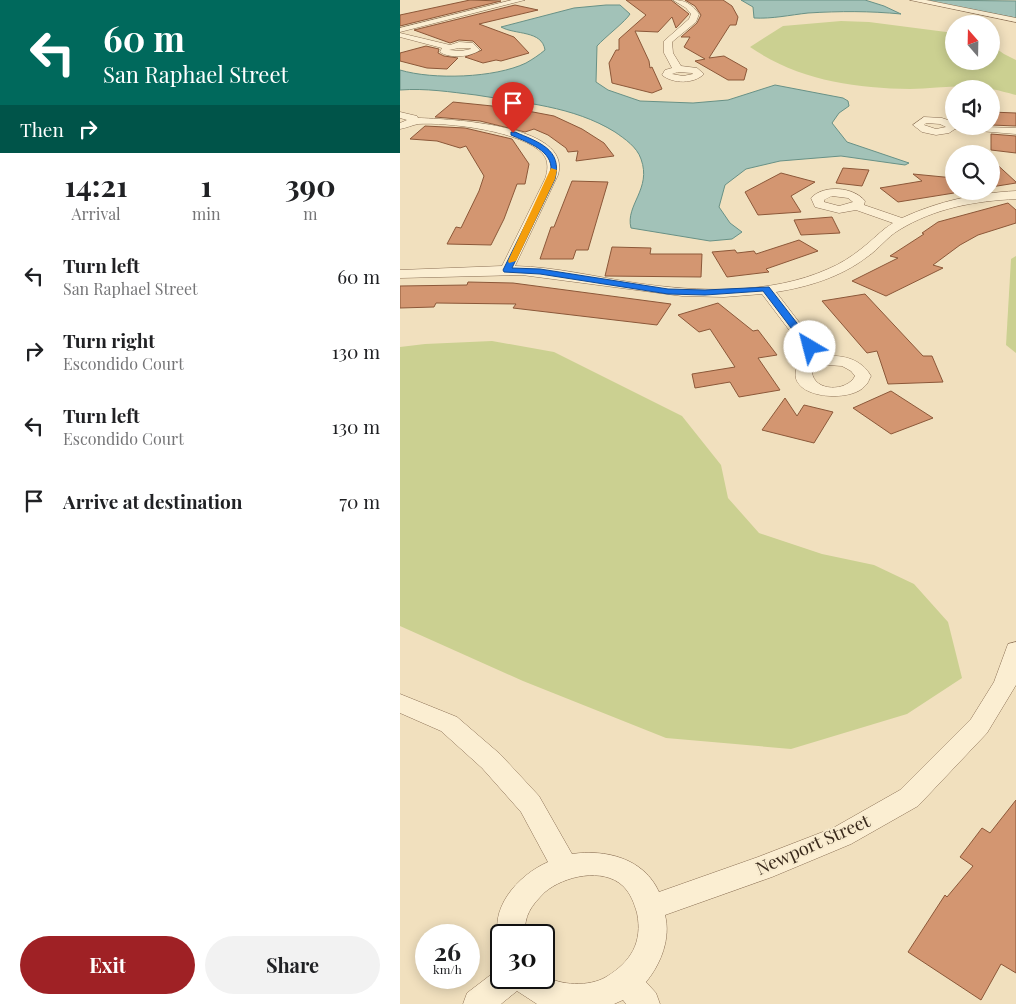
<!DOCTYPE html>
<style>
:root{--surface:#fff;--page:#f2f2f2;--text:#202124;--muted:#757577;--accent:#9f2125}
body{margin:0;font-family:"Playfair Display",serif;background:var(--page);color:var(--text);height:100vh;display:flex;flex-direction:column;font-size:19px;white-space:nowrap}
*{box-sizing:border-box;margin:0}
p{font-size:16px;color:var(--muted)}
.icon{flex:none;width:28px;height:28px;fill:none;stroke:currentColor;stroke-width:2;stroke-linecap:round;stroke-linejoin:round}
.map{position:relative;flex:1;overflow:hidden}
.drawer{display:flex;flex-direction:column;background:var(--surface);width:400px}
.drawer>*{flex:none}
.hud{background:#00695c;color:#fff;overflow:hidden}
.needle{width:32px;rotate:340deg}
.tools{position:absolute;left:545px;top:15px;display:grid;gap:10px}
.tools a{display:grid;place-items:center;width:55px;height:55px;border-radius:50%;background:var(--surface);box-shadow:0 2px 12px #0003;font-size:25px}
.speed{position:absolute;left:15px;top:924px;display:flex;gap:10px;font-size:25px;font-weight:700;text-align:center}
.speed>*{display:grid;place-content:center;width:65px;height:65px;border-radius:50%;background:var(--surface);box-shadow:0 2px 12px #0003;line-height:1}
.speed small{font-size:12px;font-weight:400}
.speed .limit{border:2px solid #111;border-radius:8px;background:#fff;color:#111}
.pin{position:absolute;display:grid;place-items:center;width:42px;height:42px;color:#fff;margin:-51px -21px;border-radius:50% 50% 50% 0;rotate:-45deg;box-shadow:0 0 5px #0007}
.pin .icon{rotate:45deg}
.me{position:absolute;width:55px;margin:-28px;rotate:323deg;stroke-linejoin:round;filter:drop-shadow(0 0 4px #0008)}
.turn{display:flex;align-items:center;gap:18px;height:105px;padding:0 20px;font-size:22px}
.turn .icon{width:65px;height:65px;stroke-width:2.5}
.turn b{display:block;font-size:35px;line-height:42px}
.then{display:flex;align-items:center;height:48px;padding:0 20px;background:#0003;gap:10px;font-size:19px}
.eta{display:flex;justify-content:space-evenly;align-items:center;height:85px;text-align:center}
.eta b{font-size:30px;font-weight:700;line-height:35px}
.primary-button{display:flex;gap:10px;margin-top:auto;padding:10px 20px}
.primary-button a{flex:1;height:58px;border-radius:30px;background:var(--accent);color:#fff;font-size:20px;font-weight:700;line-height:58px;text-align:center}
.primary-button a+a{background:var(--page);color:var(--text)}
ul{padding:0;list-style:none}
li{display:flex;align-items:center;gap:15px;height:75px;padding:0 20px}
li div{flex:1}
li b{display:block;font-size:19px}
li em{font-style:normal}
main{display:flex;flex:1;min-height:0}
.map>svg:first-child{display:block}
</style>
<main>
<section class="drawer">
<div class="hud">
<div class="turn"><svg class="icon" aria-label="left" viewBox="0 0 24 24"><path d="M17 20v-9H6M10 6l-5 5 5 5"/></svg><div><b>60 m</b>San Raphael Street</div></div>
<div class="then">Then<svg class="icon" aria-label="right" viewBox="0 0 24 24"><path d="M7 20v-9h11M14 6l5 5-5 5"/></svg></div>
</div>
<div class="eta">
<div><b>14:21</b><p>Arrival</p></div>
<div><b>1</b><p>min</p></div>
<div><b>390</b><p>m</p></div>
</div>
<ul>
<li><svg class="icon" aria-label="left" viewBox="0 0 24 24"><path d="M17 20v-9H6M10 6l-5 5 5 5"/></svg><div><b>Turn left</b><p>San Raphael Street</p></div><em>60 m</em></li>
<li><svg class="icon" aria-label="right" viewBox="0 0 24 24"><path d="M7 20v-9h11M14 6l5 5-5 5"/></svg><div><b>Turn right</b><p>Escondido Court</p></div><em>130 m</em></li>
<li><svg class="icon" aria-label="left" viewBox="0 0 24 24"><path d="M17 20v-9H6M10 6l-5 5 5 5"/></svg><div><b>Turn left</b><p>Escondido Court</p></div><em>130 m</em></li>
<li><svg class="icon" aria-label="arrive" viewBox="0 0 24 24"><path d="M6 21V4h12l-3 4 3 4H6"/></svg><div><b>Arrive at destination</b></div><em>70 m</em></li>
</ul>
<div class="primary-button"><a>Exit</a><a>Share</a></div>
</section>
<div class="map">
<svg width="616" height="1004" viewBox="0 0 616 1004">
<rect width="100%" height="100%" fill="#f1e0be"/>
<!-- green -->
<g fill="#cbd091">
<path d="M441 21 469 22 554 33V61H591V45L604 54 616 60V95C608 93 598 90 591 89 565 83 536 89 510 89 453 88 398 80 350 47L383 26Z"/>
<polygon points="616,256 616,353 606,345 611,259"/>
<polygon points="92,341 154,352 282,416 321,465 328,498 359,533 422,554 474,565 514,584 548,622 562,678 507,714 391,749 266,738 123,681 0,626 0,347 25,344"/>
</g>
<!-- water -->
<g fill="#a2c2b8" stroke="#689186">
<path d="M341 0H465L484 6 501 14C470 11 440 11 408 13 390 15 372 19 354 18L353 7Z"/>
<polygon points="521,0 616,1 616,18"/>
<path d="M206 5H220L230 14C226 21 205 37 197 46L196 82 208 90 240 101 293 103 328 100 375 85 443 98 448 101 449 106 439 113 432 123 447 142 509 163 505 165 441 156 380 161 346 169 325 185 319 207 330 223 342 232 332 239 310 241 231 228C225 205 252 189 241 159 237 147 225 139 215 132 173 106 124 103 76 95 50 92 26 88 0 90V70C33 80 95 78 126 63 133 59 139 55 145 50 142 30 115 35 101 27L174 8Z"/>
</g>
<!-- building -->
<g fill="#d39671" stroke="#8c5839">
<polygon points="70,0 101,1 0,26 0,15"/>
<polygon points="226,0 271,0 289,14 276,28 272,17 258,32 235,31 249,61 250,68 252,67 262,89 252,93 212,83 209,63 216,50 219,50 219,39 246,15"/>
<polygon points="285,0 323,0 332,6 338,17 336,25 330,25 309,58 324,56 347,69 344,80 328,80 295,61 305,59 284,47 290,37 281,37 297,23 301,15 295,6"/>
<polygon points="115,5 138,10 79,24 114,37 129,53 101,61 96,60 83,63 65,57 82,50 73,41 59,40 50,43 14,30"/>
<polygon points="26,46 39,49 38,53 44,56 58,58 47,69 27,68 0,61 0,53"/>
<polygon points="53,102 112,108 154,116 182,129 204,143 214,156 176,161 178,151 168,152 166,148 148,135 134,129 125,132 80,121 35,117"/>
<polygon points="591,112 616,113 616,126 591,125"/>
<polygon points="25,126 65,128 112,139 129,164 125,184 117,184 104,219 91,245 47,244 56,227 61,228 79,191 84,176 66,146 60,148 37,141 10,139"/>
<polygon points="591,134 616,136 616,153 591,150"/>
<polygon points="591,159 616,182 616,183 591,187"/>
<polygon points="443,168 469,170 462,186 436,183"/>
<polygon points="381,173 415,182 391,196 401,212 358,215 345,192"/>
<polygon points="513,174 554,178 554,193 498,202 480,188 522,181"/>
<polygon points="172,181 208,182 188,250 176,250 173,259 140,259 151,227 154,227"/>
<polygon points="608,203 616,210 616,223 578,235 560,245 533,265 543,268 486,296 452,281 498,258 490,256 524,234 522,233 538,222"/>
<polygon points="432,217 440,233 401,235 394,220"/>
<polygon points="399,240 418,251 366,269 369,272 327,277 312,252 335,250 337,253 354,251 356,254"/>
<polygon points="212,247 251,248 250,254 302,254 301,277 205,276"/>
<polygon points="68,282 113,283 271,304 257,325 113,308 116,304 36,303 34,307 0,308 0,286 67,285"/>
<polygon points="465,294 523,356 532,356 543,382 488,384 477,351 467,353 422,301"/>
<polygon points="318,303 353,331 358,330 377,355 358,358 380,390 339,397 330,382 295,388 292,374 335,367 310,329 299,332 278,315"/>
<polygon points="491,391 533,418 491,434 453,408"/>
<polygon points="385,398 397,416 404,405 433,412 414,443 362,430"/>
<polygon points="616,800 616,973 601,964 581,1000 508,952 545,895 547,897 573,866 560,857 582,828 590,833"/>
</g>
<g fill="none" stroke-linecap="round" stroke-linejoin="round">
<!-- street casing -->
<g stroke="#8b7055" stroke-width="1">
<g id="street">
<polygon points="112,0 125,0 0,32 0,28"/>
<path d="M273 0C286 0 291 4 299 14L296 22 272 42 273 53 281 66 297 68 304 74C294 84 273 84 262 75L265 70 272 68 264 53V41L289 19 291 14 286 8ZM278 72 292 73 293 74 283 76 272 74Z"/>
<polygon points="510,0 526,0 616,18 616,22"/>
<path d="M0 33 50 45 59 42 73 43 80 50C70 57 50 59 40 52L42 48 0 37ZM59 48H70L71 49 61 51 49 50Z"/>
<path d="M0 112 17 116 18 118C48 119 173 124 158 175L115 266C156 267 196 277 236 283 298 292 370 295 428 269 440 264 451 257 461 249 472 241 481 230 493 223L456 210 439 213 415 207 411 198C424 184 454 187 465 201L464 205 502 218C539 201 576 193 616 191V199C575 201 535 208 499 230 487 237 479 249 467 257 441 277 408 287 376 292L425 356C444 355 461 359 471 376 469 379 468 384 465 386 451 403 389 399 396 370 397 365 407 361 411 359L362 294 324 297 282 296 122 275 0 278V270L102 266 145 179C148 171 149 161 143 154 123 131 47 122 18 124 13 125 6 128 0 129V123L7 120 0 118ZM432 196 448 198 453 202 439 206 424 202V200ZM427 365 442 366 451 371 455 376C447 392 414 392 412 372L421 366Z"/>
<path d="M524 117 542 118 554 122V126L616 128V134L555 129 549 133 536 135 522 132 513 125ZM526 123 540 124 546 127 536 129 524 125Z"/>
<path d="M616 642V685L613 690 587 733 518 806 451 844 372 877 265 915C271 938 261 964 246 982L256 993 260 1004H226L223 1000 214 1004H137L117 991 101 1004H63L67 993 101 967V978H144V975C160 986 189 987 206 977 231 962 243 942 237 913 234 903 231 894 223 886 203 867 164 876 145 892 131 906 124 915 125 935H101V945C86 910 118 875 148 862L121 812 82 768 41 731 0 713V694L57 717 100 754 139 796 172 854C205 849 244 858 259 892L358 857 433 828 500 790 571 719 594 682 608 644Z"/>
</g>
</g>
<!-- street -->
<use href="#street" fill="#fbeed2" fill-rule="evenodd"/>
</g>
<!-- route -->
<path fill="#1a73e8" stroke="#114b97" d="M111 132H115C138 142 163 149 155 179L112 268 140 269 268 289 305 290 369 287 414 345V349H407L363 291 305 295 268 294 140 274 104 272 103 270 148 179C149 176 151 171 151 167 150 149 124 141 111 135Z"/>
<!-- slow -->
<polygon fill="#f59e0b" points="151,168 157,170 155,179 116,261 109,263 108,261"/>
<g text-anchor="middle" stroke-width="4" stroke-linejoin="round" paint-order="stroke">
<!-- near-street labels -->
<g font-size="18" fill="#39291b" stroke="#f8ebce">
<text transform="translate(413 845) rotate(-24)" y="6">Newport Street</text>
</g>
</g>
</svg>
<div class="tools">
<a><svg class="needle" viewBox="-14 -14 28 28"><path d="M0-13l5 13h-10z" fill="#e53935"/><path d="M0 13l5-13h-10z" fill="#757577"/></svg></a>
<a><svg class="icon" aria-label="sound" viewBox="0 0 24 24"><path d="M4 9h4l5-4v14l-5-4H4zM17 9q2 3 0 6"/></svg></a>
<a><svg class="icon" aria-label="search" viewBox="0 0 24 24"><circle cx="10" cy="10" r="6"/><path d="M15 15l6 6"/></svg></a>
</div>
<div class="speed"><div>26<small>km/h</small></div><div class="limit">30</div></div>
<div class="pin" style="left:113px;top:133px;background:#d93025"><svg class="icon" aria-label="arrive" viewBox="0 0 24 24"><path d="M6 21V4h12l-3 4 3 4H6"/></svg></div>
<svg class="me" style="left:410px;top:347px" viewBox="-20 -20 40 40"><circle r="19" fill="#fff"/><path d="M0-13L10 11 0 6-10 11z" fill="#1a73e8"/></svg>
</div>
</main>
